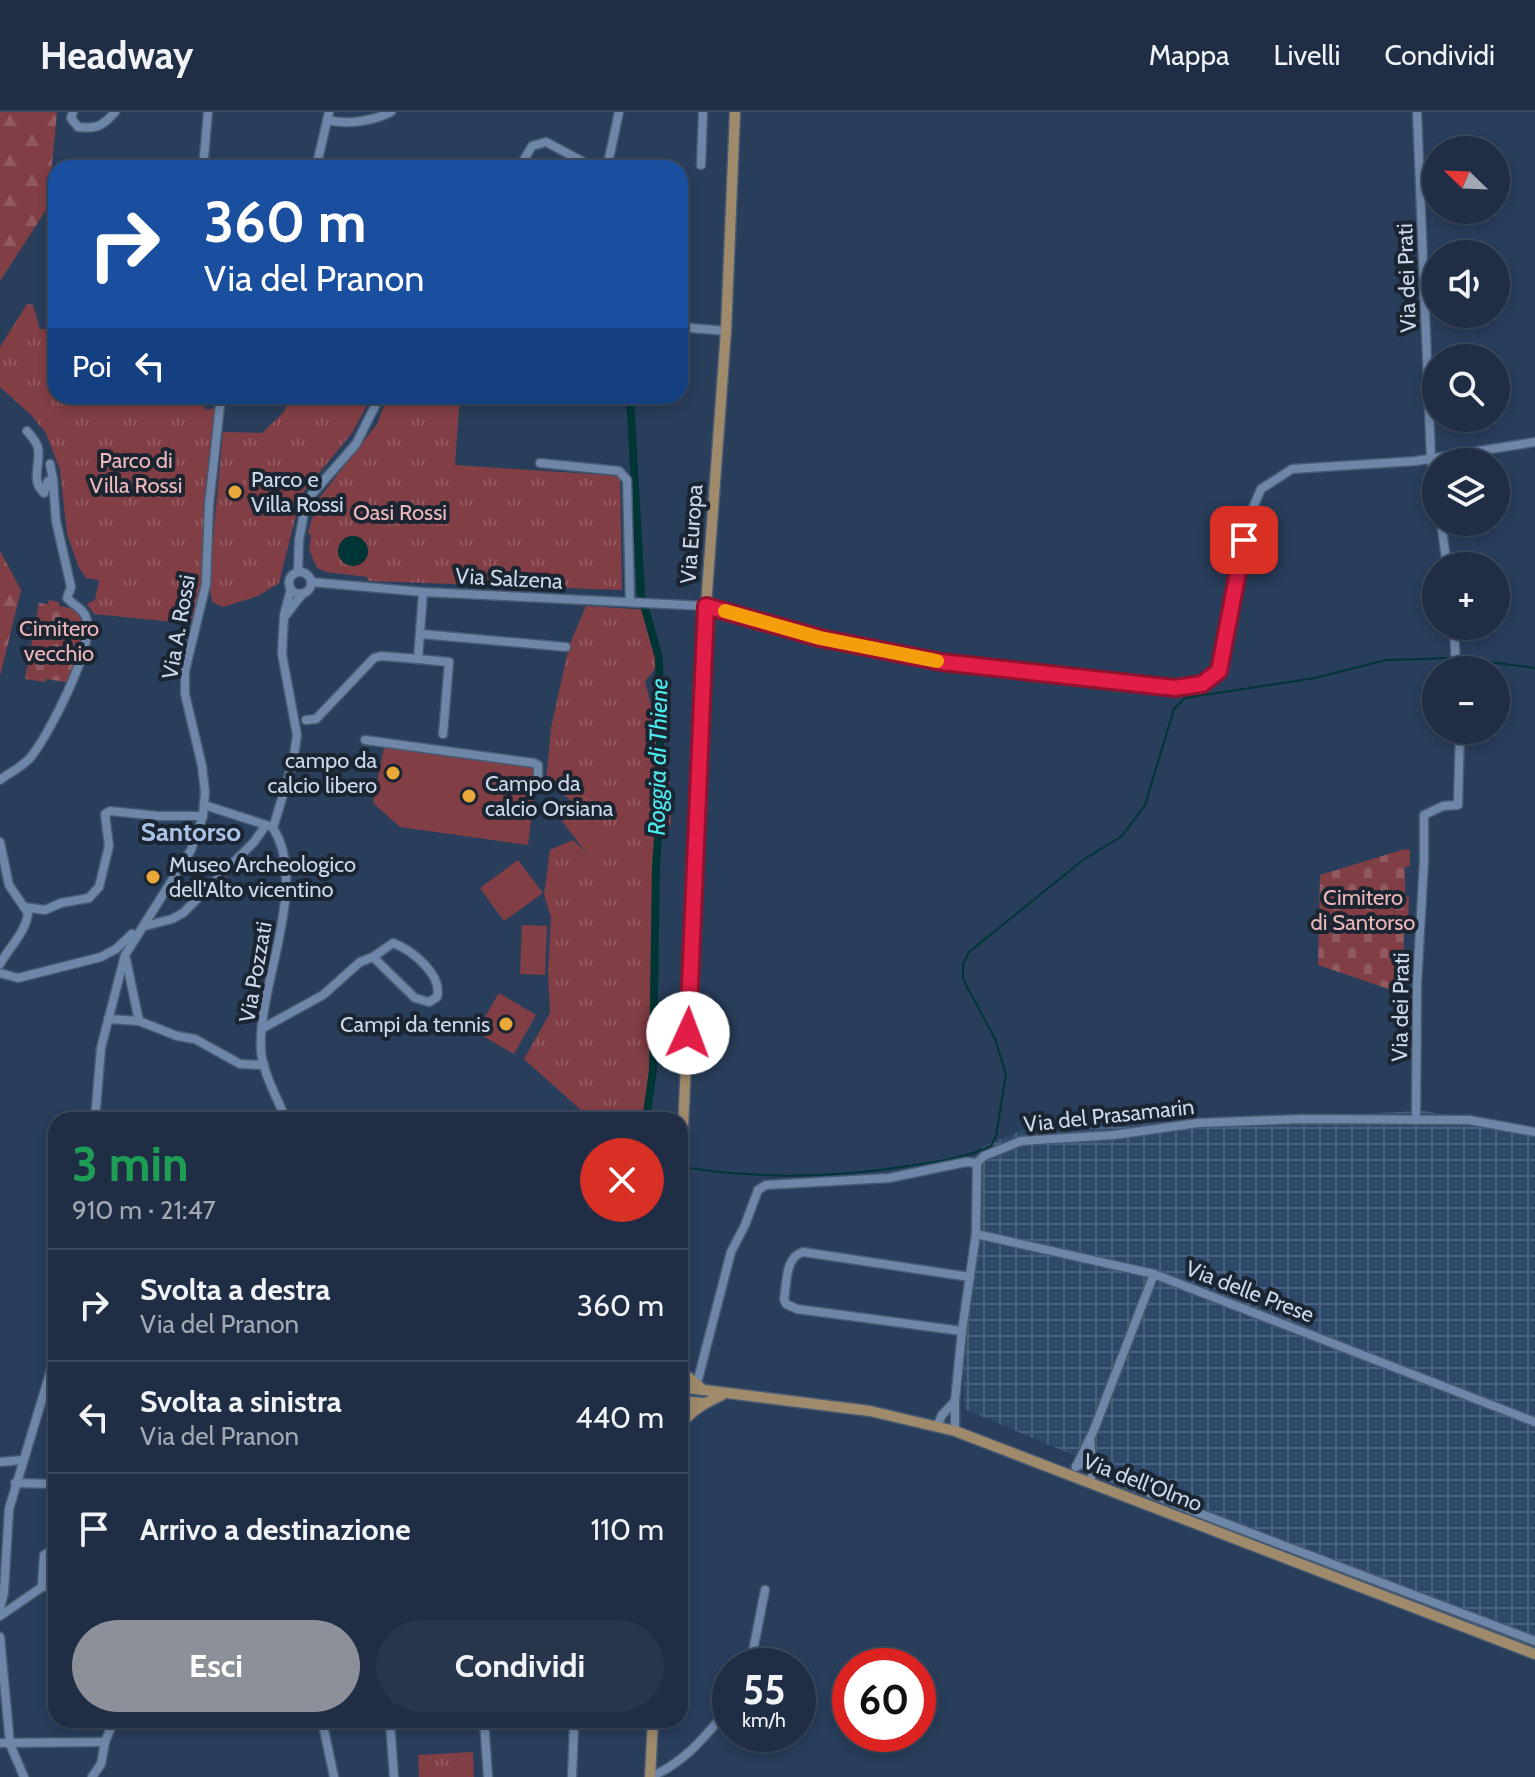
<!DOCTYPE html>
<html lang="it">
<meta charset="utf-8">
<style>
:root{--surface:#1f2e44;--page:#27364b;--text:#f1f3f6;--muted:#a1a8b2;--line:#3c4a5d;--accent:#8c9099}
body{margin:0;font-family:Cabin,sans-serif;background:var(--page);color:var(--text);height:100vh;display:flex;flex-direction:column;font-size:30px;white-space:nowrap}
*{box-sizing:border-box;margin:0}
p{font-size:26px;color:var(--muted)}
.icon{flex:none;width:44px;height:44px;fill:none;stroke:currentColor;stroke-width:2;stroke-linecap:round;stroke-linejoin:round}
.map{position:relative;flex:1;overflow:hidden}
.drawer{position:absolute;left:48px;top:1000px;width:640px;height:616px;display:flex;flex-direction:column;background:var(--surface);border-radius:24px;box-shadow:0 4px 12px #0003,0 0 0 2px var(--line)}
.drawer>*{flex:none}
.top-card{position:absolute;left:48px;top:48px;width:640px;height:244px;border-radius:24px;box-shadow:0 4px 12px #0003,0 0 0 2px var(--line);background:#1a4fa0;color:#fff;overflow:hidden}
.needle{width:52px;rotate:293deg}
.fabs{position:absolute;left:1422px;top:24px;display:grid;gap:16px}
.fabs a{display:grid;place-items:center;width:88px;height:88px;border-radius:50%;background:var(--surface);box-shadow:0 4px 12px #0003,0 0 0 2px var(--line);font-size:40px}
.speed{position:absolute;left:712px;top:1536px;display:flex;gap:16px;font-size:40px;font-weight:700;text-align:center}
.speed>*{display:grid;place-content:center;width:104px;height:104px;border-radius:50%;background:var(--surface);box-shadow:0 4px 12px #0003,0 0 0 2px var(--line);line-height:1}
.speed small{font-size:20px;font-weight:400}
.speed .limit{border:12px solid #d22;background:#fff;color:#111}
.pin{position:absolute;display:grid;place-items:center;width:68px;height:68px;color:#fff;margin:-34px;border-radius:16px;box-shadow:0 4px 12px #0006}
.me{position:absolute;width:88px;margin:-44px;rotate:2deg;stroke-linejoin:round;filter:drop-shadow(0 0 6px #0008)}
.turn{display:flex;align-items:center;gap:28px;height:168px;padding:0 24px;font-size:36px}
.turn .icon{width:104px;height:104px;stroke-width:2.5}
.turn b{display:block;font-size:56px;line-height:68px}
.then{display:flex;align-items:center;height:76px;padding:0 24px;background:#0003;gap:16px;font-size:30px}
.round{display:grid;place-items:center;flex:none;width:84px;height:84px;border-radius:42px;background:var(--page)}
.summary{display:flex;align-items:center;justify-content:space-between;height:136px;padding:0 24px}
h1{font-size:48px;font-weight:700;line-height:60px;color:#1e9e55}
.primary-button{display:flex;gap:16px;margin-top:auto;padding:16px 24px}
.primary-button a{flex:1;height:92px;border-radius:48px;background:var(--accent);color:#fff;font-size:32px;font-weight:700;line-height:92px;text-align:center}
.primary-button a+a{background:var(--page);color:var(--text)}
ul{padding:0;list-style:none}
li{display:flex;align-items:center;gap:24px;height:112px;padding:0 24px;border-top:2px solid var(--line)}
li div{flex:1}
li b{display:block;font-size:30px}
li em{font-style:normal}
header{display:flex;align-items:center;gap:48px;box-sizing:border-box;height:112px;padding:0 40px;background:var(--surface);border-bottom:2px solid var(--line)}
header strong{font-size:38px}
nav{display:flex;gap:44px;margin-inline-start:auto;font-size:28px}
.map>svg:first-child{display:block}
</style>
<header>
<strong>Headway</strong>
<nav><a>Mappa</a><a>Livelli</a><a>Condividi</a></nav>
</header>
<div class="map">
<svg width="1535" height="1665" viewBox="0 0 1535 1665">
<defs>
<pattern id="industrial-grid" width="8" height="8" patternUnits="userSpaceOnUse" patternTransform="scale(2)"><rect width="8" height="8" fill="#2e486a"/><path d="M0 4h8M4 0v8" fill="none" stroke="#4b627f"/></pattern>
<pattern id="forest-firs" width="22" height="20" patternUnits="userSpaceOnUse" patternTransform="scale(2)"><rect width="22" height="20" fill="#813e44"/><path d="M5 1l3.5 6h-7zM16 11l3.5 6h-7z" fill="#92595f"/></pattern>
<pattern id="cemetery-stones" width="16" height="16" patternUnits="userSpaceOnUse" patternTransform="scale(2)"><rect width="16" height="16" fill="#813e44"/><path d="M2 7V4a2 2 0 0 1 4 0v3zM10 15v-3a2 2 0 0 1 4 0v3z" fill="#92595f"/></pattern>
<pattern id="park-tufts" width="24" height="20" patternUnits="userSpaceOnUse" patternTransform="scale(2)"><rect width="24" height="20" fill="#813e44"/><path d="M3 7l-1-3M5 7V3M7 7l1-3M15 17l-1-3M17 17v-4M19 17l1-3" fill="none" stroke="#92595f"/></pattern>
</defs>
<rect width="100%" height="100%" fill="#293e5b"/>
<!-- industrial -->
<polygon fill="url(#industrial-grid)" points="1423,999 1535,1016 1535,1538 964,1297 963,1199 983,1035 1026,1016"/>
<!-- forest -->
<g fill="url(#forest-firs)">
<polygon points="0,0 57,0 48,95 0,169"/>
<polygon points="0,439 21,478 0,564"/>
</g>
<!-- cemetery -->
<g fill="url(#cemetery-stones)">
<path d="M49 488 59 490V494L81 498C90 525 80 545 71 571L46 567 45 570 25 567 39 491 48 492Z"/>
<polygon points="1405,737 1410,738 1410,754 1405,755 1405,784 1409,785 1408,813 1404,813 1403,882 1318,853 1320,763"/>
</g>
<!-- park -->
<g fill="url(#park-tufts)">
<polygon points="27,192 33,193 40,217 56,218 56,284 177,284 177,293 202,290 206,298 219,295 206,472 193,512 94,502 87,492 95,488 99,468 86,466 79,456 67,422 60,358 46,321 31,303 0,275 0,235"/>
<polygon points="292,284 372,284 352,321 301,383 279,471 258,484 223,495 212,490 209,470 223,320 262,321 283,301"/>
<polygon points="388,284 460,284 455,353 620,364 622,478 368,469 367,465 326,460 317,456 309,438 311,423 308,421 317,389 377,312"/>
<polygon points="586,494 650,498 652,527 658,554 645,569 670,671 671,712 656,731 651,859 657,866 650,920 653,940 645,1008 592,1008 524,947 550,901 548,861 551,805 544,783 550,738 573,728 589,743 580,695 546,670 551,616 569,534"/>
<polygon points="473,1640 474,1665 419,1665 418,1643"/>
</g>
<!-- pitch -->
<g fill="#813e44">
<polygon points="384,635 538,653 528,733 400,715 373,691"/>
<polygon points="580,695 606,729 588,743 562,709"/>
<polygon points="518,748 543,781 504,809 480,776"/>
<polygon points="522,813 547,814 545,863 520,862"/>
<polygon points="499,881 536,903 514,942 476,920"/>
</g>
<!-- water -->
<circle fill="#003536" cx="353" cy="439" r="15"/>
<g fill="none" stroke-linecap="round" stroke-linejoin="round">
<!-- stream -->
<g stroke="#003536" stroke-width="2">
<polyline points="1457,546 1535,556"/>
<path d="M689 1056C762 1067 835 1066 908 1054 936 1050 966 1046 991 1034L996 1024 1006 962 995 927 963 867V853L969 840 1083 748 1122 724 1145 693 1174 597 1185 586 1315 566 1386 548 1451 546"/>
</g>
<!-- canal -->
<polyline stroke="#003536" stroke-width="8" points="630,284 641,482 659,546 661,688 656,753 653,958 646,1008"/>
<!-- minor casing -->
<g stroke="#485a72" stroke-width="11">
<g id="minor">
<path d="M73 0 71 6 78 15C97 17 103 14 115 0"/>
<polyline points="1417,0 1431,346 1436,378"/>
<path d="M327 8C348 13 373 9 391 0"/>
<polyline points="701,53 703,0"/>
<polyline points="203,56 208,0"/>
<polyline points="316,56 329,0"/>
<polyline points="519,56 532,34 546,30 595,56"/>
<polyline points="607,56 619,0"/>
<polyline points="680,215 726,219"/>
<polyline points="540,351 619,359 627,368 630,490"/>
<polyline points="50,352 53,368"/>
<polyline points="1441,410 1447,454"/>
<polyline points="298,460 299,428 304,401 312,382 356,332 380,284"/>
<circle cx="300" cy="471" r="11"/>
<path d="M311 470 423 480 706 494 820 526 941 550 1175 576C1206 572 1215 572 1225 540L1249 405 1261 377 1292 357 1416 349 1535 330"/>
<polyline points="423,480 418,547 449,550 443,622"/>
<polyline points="286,503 303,481"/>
<polyline points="1454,514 1456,558"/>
<polyline points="421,522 566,535"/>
<polyline points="306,608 316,607 374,546 381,544 418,547"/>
<polyline points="365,628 534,651 538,653 538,670"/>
<path d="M0 668C10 660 21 656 30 646 48 625 94 535 87 509 85 497 74 494 67 486L71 475 56 409 53 368 48 369 44 381C30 368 41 352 38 336 37 330 31 324 27 319"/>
<polyline points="204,693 269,714"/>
<path d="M273 716C310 774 257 874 261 939 263 962 278 987 286 1008"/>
<polyline points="273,716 293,650 297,623 282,542 284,503 291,477"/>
<path d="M0 730 9 773 28 801C26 820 10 834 0 852"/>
<polyline points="24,795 45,798 61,791 89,786 99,775 109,734 105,702 110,699 159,704 203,704"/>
<polyline points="145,814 172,807 183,801 254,730 266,713"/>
<polyline points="126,847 139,909"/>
<polyline points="0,861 18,866 101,845 116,837 132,822"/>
<polyline points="108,907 139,909 177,924 195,927 240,952 264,953"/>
<path d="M263 916 323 883 360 850 373 845 393 831C412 838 443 863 437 885L429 890 415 886 373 845"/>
<polyline points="95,1008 101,936 125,843 191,738 203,704 205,680 202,654 185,582 185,559 206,472 209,393 221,284"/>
<polyline points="1416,1008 1417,872 1424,749 1424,703 1443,694 1458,693 1460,618"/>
<polyline points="976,1122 1154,1162 1535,1310"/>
<path d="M962 1219 797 1197 786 1192 784 1187C787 1171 785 1145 803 1140L970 1165"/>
<polyline points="696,1275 731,1140 745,1113 758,1078 766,1073 889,1066 966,1050 977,1051 984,1044 1021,1029 1114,1023 1198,1011 1301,1007 1469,1008 1535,1020"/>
<polyline points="937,1314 942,1303 955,1289"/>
<polyline points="955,1319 955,1289 962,1219 976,1122 977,1051"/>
<polyline points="0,1350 22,1348"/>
<polyline points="1076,1354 1087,1351 1103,1362 1196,1400 1535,1529"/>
<polyline points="1076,1355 1093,1320 1154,1162"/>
<polyline points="1090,1370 1093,1359 1090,1327"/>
<polyline points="15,1371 56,1372"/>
<polyline points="42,1475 44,1443 56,1436"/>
<polyline points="0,1497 4,1480 9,1397 50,1261 56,1228"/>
<polyline points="0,1504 42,1475 56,1472"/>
<polyline points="0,1525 10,1632 24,1665"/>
<polyline points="750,1554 765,1478"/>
<polyline points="322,1608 334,1665"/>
<polyline points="484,1608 488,1665"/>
<polyline points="390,1610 394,1665"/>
<polyline points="0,1631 105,1630"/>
<polyline points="92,1665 101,1652 105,1630 114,1608"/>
<polyline points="572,1665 574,1615"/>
<path d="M650 1665C685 1651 706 1623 730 1595"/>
</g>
</g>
<!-- major casing -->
<g stroke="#485a72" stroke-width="13">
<g id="major">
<polyline points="680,1086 706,494 726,219 735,0"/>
<polyline points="680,1258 702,1277"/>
<polyline points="680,1275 870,1299 955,1319 1535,1542"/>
<polyline points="680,1289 702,1291"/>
<path d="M680 1314C691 1298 705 1291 722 1283"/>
<polyline points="650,1665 653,1608"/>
</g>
</g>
<!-- minor -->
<use href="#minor" stroke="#6e86a7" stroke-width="8"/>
<!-- major -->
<use href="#major" stroke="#9f8b6b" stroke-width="10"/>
</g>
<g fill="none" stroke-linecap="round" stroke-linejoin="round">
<!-- route casing -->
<g stroke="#92132f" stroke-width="20">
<polyline id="route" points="688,921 706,494 820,526 941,550 1175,576 1202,572 1219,559 1244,428"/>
</g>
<!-- route -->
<use href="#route" stroke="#e11d48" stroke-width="14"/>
<!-- slow -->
<polyline stroke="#f59e0b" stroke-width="14" points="725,499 820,526 937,549"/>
</g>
<!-- markers -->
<g fill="#eba93a" stroke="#1b2532" stroke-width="3">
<circle cx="235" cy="380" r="8"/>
<circle cx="393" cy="661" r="8"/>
<circle cx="469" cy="684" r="8"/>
<circle cx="153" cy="765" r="8"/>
<circle cx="506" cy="912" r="8"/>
</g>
<g text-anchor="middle" stroke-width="8" stroke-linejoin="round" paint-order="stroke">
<!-- street labels -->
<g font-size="22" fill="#cbd8ea" stroke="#1b2532">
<text transform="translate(1406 166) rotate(-92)" y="8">Via dei Prati</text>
<text transform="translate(691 422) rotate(-86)" y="8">Via Europa</text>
<text transform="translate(509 466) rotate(3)" y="8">Via Salzena</text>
<text transform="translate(178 515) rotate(-80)" y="8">Via A. Rossi</text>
<text transform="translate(255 860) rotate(-80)" y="8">Via Pozzati</text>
<text transform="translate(1400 895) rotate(-89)" y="8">Via dei Prati</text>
<text transform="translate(1109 1003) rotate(-6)" y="8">Via del Prasamarin</text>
<text transform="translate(1250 1179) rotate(21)" y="8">Via delle Prese</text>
<text transform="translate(1143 1370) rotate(21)" y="8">Via dell'Olmo</text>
</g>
<!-- park labels -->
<g font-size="22" fill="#eeb7b9" stroke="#1b2532">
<text x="136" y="356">Parco di<tspan x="136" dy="25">Villa Rossi</tspan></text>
<text x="400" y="408">Oasi Rossi</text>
<text x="59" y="524">Cimitero<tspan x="59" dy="25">vecchio</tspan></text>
<text x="1363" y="793">Cimitero<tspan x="1363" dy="25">di Santorso</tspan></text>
</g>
<!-- poi labels -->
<g font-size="22" fill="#cbd8ea" stroke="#1b2532" text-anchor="start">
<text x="251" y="375">Parco e<tspan x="251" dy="25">Villa Rossi</tspan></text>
<text x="377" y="656" text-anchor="end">campo da<tspan x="377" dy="25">calcio libero</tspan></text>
<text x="485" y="679">Campo da<tspan x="485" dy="25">calcio Orsiana</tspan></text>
<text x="169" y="760">Museo Archeologico<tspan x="169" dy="25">dell'Alto vicentino</tspan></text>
<text x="490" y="920" text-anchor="end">Campi da tennis</text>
</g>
<!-- water labels -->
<g font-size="24" font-style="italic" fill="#4ceaed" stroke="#1b2532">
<text transform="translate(658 645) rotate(-89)" y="8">Roggia di Thiene</text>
</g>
<!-- quarter labels -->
<g font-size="26" font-weight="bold" fill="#a8c1e4" stroke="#1b2532">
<text x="191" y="729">Santorso</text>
</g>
</g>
</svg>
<div class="fabs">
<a><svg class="needle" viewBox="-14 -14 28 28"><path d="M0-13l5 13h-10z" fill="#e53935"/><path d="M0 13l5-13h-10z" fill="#a1a8b2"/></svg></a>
<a><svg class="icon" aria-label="sound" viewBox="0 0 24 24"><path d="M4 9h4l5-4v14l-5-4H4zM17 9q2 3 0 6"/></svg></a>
<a><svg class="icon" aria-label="search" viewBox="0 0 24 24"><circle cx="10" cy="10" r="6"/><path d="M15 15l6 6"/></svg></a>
<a><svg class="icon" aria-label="layers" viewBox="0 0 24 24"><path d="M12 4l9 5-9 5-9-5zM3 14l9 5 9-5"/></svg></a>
<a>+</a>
<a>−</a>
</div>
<div class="speed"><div>55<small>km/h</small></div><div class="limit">60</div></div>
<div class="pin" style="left:1244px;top:428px;background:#d93025"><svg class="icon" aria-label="arrive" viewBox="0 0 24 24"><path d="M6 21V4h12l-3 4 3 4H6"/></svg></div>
<svg class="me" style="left:688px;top:921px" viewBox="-20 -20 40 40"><circle r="19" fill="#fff"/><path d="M0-13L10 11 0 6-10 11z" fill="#e11d48"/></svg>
<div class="top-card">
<div class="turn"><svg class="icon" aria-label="right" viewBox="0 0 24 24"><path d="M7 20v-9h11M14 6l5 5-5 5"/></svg><div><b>360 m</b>Via del Pranon</div></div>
<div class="then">Poi<svg class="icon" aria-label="left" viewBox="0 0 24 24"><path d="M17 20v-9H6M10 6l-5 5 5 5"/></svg></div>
</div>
<section class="drawer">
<div class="summary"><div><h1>3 min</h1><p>910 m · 21:47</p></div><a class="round" style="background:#d93025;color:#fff"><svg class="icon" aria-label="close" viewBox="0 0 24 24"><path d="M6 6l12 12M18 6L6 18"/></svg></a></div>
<ul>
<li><svg class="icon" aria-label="right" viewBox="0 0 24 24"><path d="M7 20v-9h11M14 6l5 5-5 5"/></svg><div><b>Svolta a destra</b><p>Via del Pranon</p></div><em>360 m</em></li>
<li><svg class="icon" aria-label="left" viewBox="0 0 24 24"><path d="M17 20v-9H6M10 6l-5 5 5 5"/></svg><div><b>Svolta a sinistra</b><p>Via del Pranon</p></div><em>440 m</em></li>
<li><svg class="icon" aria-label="arrive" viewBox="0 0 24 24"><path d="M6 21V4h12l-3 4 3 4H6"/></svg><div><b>Arrivo a destinazione</b></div><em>110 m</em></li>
</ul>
<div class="primary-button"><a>Esci</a><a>Condividi</a></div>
</section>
</div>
